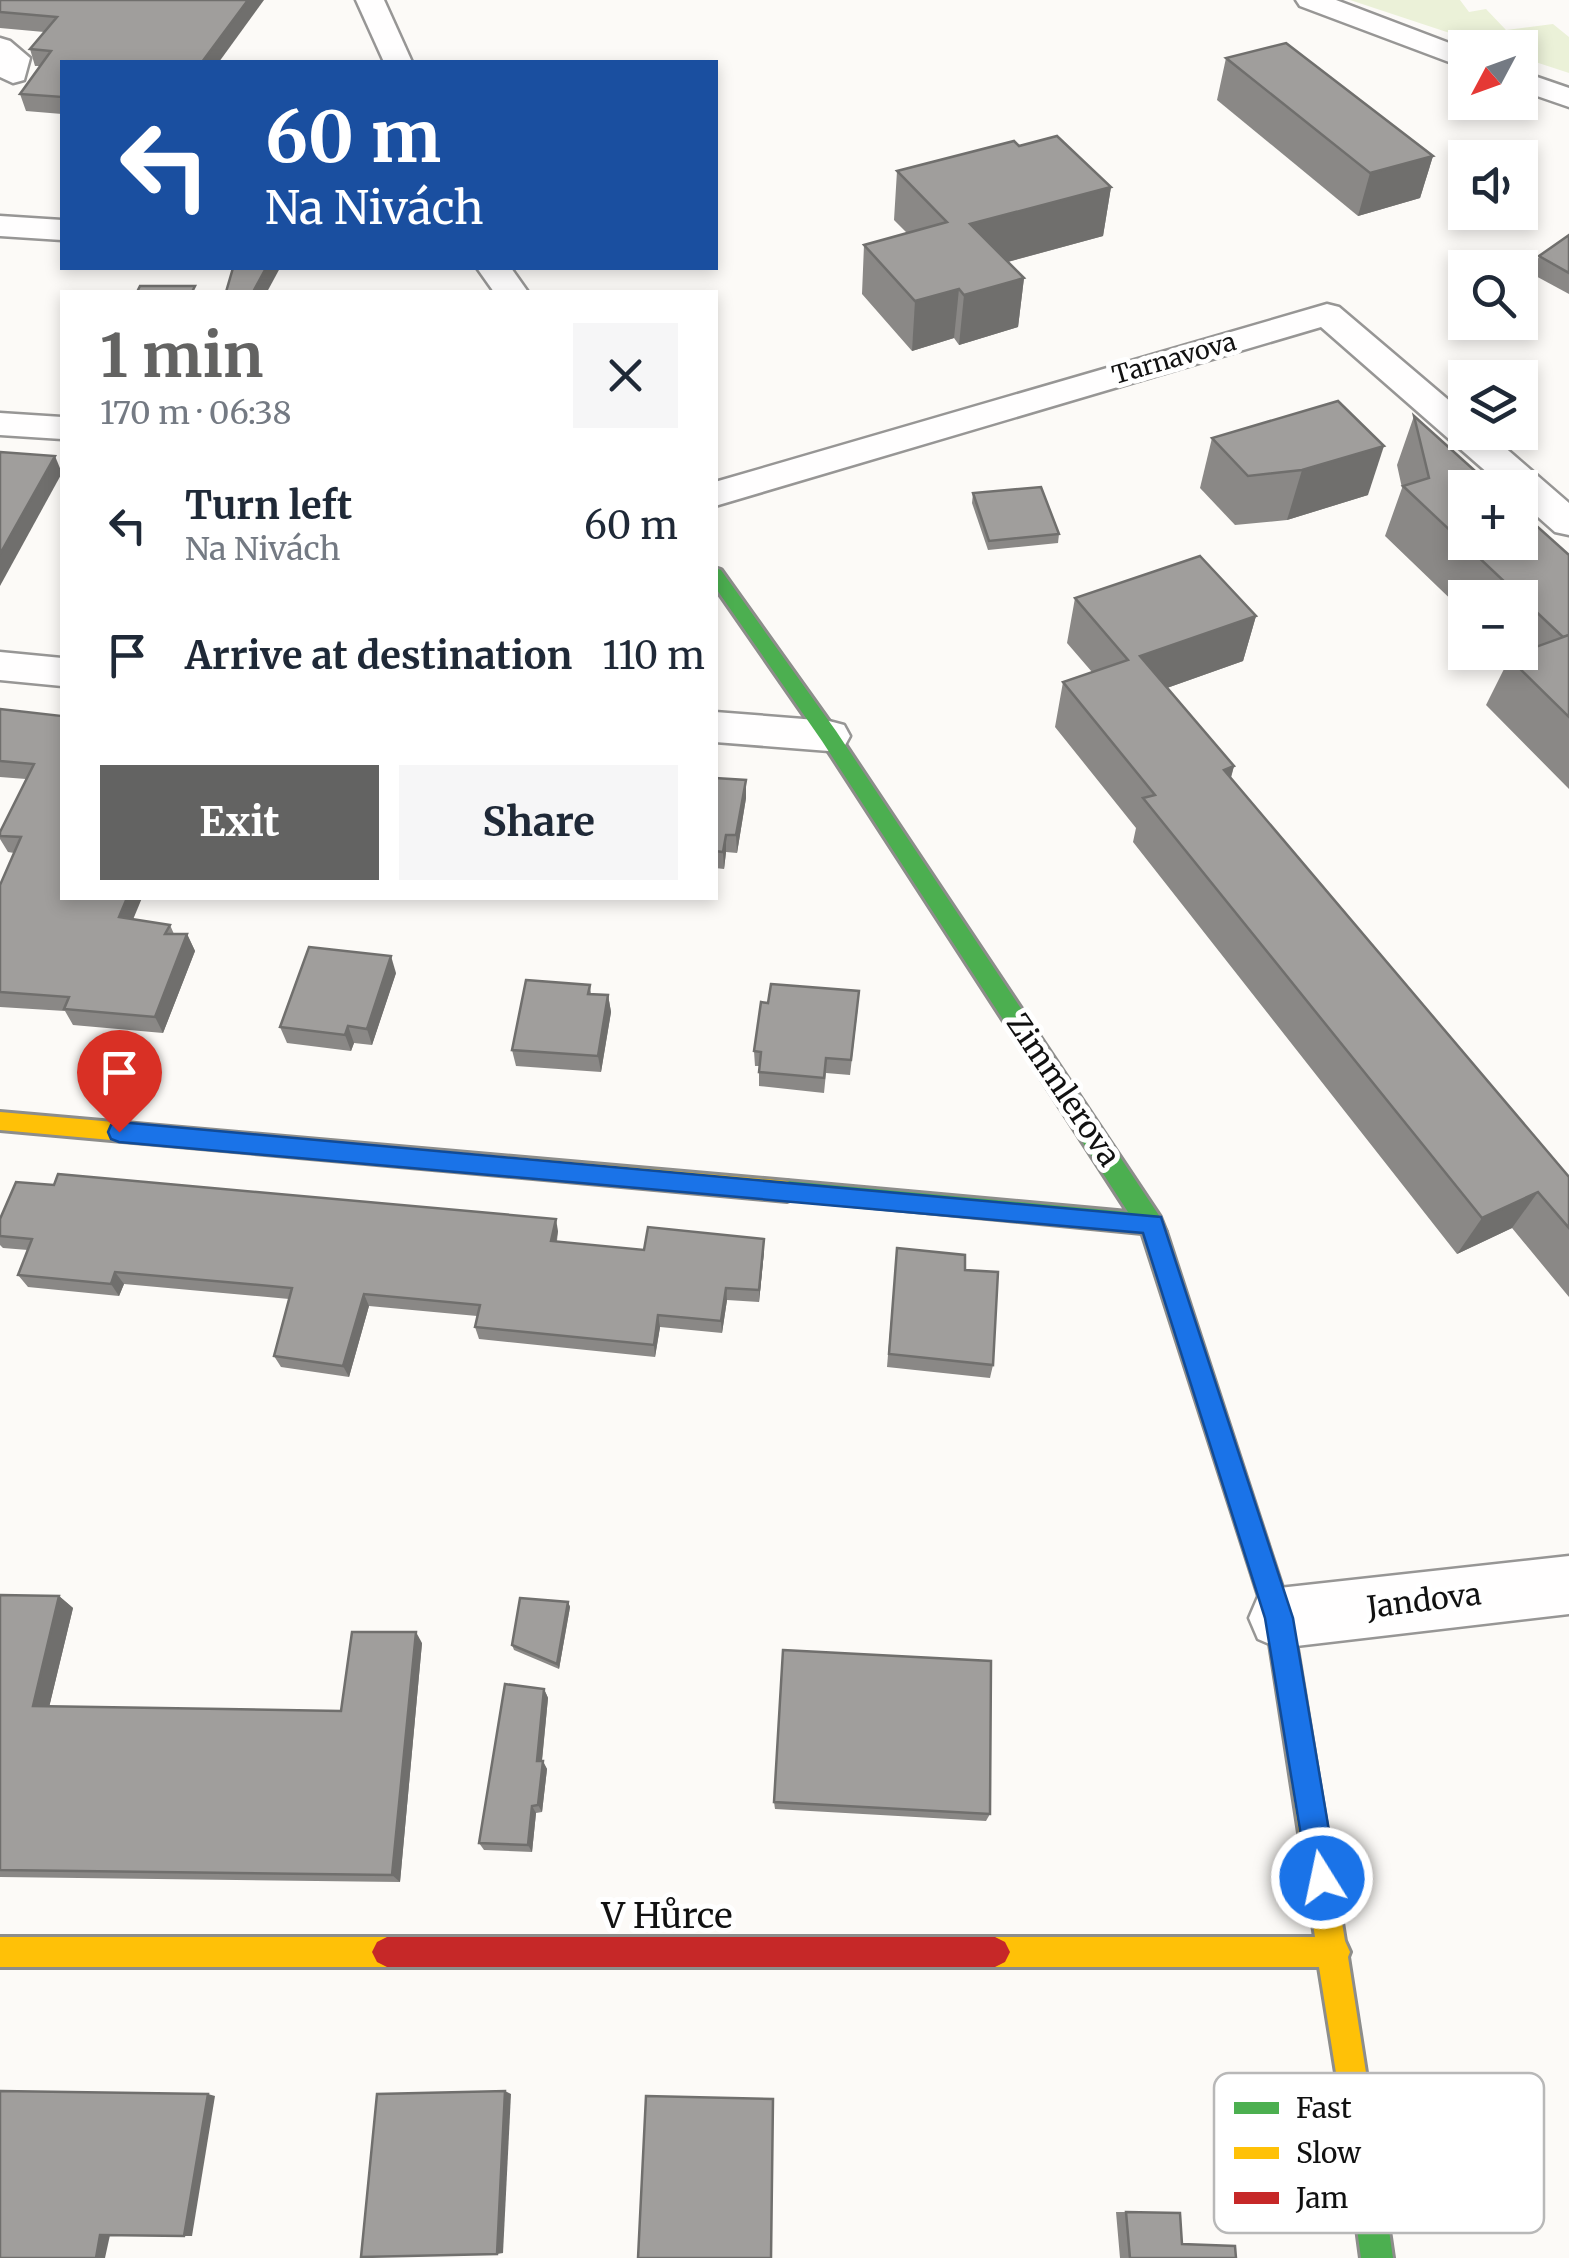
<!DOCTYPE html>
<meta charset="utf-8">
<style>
:root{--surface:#fff;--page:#f6f6f7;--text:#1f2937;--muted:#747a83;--accent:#636362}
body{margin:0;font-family:Merriweather,serif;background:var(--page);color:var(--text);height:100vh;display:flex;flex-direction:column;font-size:38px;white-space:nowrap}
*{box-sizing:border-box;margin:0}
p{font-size:32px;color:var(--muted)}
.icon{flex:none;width:55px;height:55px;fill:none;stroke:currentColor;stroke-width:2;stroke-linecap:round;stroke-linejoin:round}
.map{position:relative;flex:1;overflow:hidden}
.side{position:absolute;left:60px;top:290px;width:658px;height:610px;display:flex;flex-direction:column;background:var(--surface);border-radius:0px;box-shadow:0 5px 15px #0003}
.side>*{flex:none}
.hud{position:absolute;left:60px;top:60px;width:658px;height:210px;border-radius:0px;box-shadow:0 5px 15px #0003;background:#1a4fa0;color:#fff;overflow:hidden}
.needle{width:65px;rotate:229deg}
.buttons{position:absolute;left:1448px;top:30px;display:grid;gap:20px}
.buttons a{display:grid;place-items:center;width:90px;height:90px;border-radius:0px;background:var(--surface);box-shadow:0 5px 15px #0003;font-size:50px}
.pin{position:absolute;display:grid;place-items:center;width:85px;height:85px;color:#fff;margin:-102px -42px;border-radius:50% 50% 50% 0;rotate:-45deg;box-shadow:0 0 10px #0007}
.pin .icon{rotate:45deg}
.me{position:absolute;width:110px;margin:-55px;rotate:350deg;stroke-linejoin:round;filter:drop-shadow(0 0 8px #0008)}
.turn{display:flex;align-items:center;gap:35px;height:210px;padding:0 40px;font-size:45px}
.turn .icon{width:130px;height:130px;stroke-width:2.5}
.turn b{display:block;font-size:70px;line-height:85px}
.round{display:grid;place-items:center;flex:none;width:105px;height:105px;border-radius:0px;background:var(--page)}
.headline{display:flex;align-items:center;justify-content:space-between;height:170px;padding:0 40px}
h1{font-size:60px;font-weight:700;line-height:75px;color:var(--accent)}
.cta{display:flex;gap:20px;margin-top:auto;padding:20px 40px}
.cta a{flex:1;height:115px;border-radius:0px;background:var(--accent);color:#fff;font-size:40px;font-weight:700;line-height:115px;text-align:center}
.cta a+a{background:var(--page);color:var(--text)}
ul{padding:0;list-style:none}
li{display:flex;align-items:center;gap:30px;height:130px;padding:0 40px}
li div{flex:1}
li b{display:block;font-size:38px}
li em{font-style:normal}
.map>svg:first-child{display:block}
</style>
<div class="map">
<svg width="1569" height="2258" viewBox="0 0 1569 2258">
<rect width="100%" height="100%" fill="#fcfaf7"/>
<!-- green -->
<polygon fill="#ebf1d8" points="1350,0 1460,0 1469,12 1486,9 1506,30 1553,24 1569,37 1569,73 1520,57 1520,48 1492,47"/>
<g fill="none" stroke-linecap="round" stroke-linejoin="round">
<!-- street casing -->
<g stroke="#979695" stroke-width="5">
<g id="street">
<polygon points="356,0 384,0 412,62 384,62"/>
<polygon points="1296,0 1336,0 1465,49 1465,68 1300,6"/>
<polygon points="0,38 10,41 30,58 24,80 13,83 0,77"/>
<polygon points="1520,71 1569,88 1569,107 1520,90"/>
<polygon points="0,216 62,220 62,240 0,236"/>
<polygon points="477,268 511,268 528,292 494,292"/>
<polygon points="1327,304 1339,307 1465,414 1465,432 1487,432 1569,503 1569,535 1555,532 1520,501 1520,488 1505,488 1321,327 715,506 715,482"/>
<polygon points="0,413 62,417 62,439 0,435"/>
<polygon points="0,652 62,658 62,686 0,680"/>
<polygon points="715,712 829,721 844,725 850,736 844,747 829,751 715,742"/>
<polygon points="1569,1556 1569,1614 1279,1648 1258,1639 1249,1618 1258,1597 1279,1588"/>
</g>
</g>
<!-- fast casing -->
<g stroke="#8d8d8b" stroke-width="6">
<g id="fast">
<polygon points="715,568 721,570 836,731 1160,1217 1166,1232 1162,1239 1154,1242 1142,1233 779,1198 775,1191 779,1184 787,1181 1128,1212 822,741 715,587"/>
<polygon points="1352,2064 1363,2068 1367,2079 1393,2258 1361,2258 1337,2079 1341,2068"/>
</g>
</g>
<!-- slow casing -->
<g stroke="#8d8d8b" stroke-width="6">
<g id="slow">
<polygon points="0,1112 787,1181 795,1184 799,1191 795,1198 787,1201 0,1130"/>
<polygon points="1154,1222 1162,1225 1166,1232 1292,1618 1345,1941 1350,1952 1348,1957 1367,2079 1363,2090 1352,2094 1341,2090 1337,2079 1319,1967 995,1967 985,1962 980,1952 985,1942 995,1937 1315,1937 1266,1618 1142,1232 1146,1225"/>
<polygon points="0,1937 387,1937 397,1942 402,1952 397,1962 387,1967 0,1967"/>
</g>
</g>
<!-- jam casing -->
<g stroke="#8d8d8b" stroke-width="6">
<polygon id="jam" points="387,1937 995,1937 1005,1942 1010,1952 1005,1962 995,1967 387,1967 377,1962 372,1952 377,1942"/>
</g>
<!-- street -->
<use href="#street" fill="#fffefe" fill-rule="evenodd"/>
<!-- fast -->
<use href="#fast" fill="#4caf50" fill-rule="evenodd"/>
<!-- slow -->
<use href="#slow" fill="#ffc107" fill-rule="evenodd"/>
<!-- jam -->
<use href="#jam" fill="#c62828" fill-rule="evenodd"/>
</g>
<!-- wall -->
<g fill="#8a8886">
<polygon points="0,0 264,0 62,62 62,114 26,111 20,94 40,66 35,66 30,49 44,32 0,28"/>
<polygon points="1226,58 1433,156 1420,198 1358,216 1217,100"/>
<polygon points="1019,146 1111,187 1103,236 1008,262 1024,278 1018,327 959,345 954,338 912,351 862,294 864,245 907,233 894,220 897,171"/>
<polygon points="1569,235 1569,294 1532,274 1539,256"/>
<polygon points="1414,416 1569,555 1569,789 1486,705 1510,657 1505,652 1520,652 1520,598 1465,598 1465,613 1385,536 1402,488 1397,465"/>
<polygon points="1212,438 1368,495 1287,520 1235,525 1200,488"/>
<polygon points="973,493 1059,534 1058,543 988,550 972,503"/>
<polygon points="1075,598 1256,616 1243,661 1167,688 1234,766 1231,778 1569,1177 1569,1297 1512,1228 1457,1254 1133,842 1136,828 1055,727 1063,682 1092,672 1067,643"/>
<polygon points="0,709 133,919 170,925 174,934 187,934 195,951 163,1033 73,1025 65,1011 0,1007 0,885 14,853 8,852 0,839 0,832 26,779 0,777"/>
<polygon points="715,778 746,780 746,798 737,853 726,852 724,869 715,868"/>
<polygon points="396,973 372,1045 354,1043 351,1051 287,1043 280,1027"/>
<polygon points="590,985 591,994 608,995 611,1012 601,1072 516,1066 512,1050"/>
<polygon points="858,1006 850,1075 826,1073 824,1093 759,1086 759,1066 755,1066 754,1051"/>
<polygon points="0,1219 558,1231 557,1241 644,1250 764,1251 759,1302 727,1300 722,1333 660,1327 655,1357 479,1339 475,1327 477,1316 369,1306 349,1377 281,1367 274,1356 289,1299 124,1284 119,1296 28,1287 18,1275 28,1250 3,1248 0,1245"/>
<polygon points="897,1248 993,1365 990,1378 887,1367"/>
<polygon points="0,1595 59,1596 73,1608 49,1707 341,1711 422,1643 400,1882 0,1877"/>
<polygon points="568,1602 570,1607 559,1669 514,1650 512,1645"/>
<polygon points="544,1689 548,1698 542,1761 547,1769 542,1812 536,1813 532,1852 484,1850 479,1843"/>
<polygon points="774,1802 990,1814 986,1821 775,1809"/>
<polygon points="1116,2212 1126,2212 1182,2244 1236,2258 1120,2258"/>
</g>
<!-- shaded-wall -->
<g fill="#706f6d">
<polygon points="248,0 264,0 219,62 202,62"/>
<polygon points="1433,156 1420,198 1358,216 1370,173"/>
<polygon points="1111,187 1103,236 966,273 970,224"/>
<polygon points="266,268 280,268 267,292 253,292"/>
<polygon points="1024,278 1018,327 959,345 964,295"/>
<polygon points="959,289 954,338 912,351 915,301"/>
<polygon points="1384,446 1368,495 1287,520 1302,470"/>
<polygon points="55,456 62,473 0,586 0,554"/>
<polygon points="1256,616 1243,661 1130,701 1140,656"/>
<polygon points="1234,766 1221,810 1224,770"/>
<polygon points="746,780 746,798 737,853 736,835"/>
<polygon points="726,835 726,852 724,869 723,852"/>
<polygon points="127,898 142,898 127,934 119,917"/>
<polygon points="187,934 195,951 163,1033 155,1017"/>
<polygon points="391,956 396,973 372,1045 367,1029"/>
<polygon points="608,995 611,1012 601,1072 598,1056"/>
<polygon points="348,1026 354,1043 351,1051 345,1035"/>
<polygon points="1538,1192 1512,1228 1457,1254 1482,1218"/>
<polygon points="556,1219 558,1231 554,1253 551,1241"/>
<polygon points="764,1239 764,1251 759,1302 759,1290"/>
<polygon points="115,1272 124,1284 119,1296 111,1284"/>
<polygon points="726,1288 727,1300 722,1333 721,1321"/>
<polygon points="364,1294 369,1306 349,1377 343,1366"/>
<polygon points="658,1315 660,1327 655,1357 654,1345"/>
<polygon points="59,1596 73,1608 47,1716 33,1706"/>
<polygon points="568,1602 570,1607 559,1669 557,1664"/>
<polygon points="416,1632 422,1643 400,1882 392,1875"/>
<polygon points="544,1689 548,1698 541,1769 537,1761"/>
<polygon points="543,1761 547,1769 542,1812 538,1805"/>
<polygon points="532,1806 536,1813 532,1852 528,1845"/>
<polygon points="505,2091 511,2094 503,2253 497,2254"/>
<polygon points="208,2094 215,2096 192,2236 184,2236"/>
<polygon points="100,2235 110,2235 105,2258 96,2258"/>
</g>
<!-- building -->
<g fill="#a09e9c" stroke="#706f6d" stroke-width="2.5">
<polygon points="0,0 248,0 202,62 62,62 62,97 20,94 51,51 30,49 57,17 0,12"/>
<polygon points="1286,43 1433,156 1370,173 1226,58"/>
<polygon points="1057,136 1111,187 970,224 1024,278 964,295 959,289 915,301 864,245 947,222 897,171 1014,141 1019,146"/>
<polygon points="1569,235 1569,273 1539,256"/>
<polygon points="233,268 266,268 253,292 226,292"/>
<polygon points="140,286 195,286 192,292 137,292"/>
<polygon points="1338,401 1384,446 1302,470 1248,476 1212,438"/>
<polygon points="1414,416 1494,488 1465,488 1465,542 1520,542 1520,511 1569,555 1569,635 1563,637 1403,486 1429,478"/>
<polygon points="0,452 55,456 0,554"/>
<polygon points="1041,487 1059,534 989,541 973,493"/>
<polygon points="1200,556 1256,616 1140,656 1234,766 1224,770 1569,1177 1569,1228 1538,1192 1482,1218 1143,798 1155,795 1063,682 1128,660 1075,598"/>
<polygon points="1569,635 1569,717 1508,657"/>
<polygon points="0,709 62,716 62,898 127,898 119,917 170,925 165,934 187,934 155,1017 64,1009 69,997 0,992 0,885 21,837 0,836 0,832 34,764 0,761"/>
<polygon points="715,778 746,780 736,835 726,835 723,852 715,851"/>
<polygon points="309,947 391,956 367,1029 348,1026 345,1035 280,1027"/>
<polygon points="526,980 590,985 588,994 608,995 598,1056 512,1050"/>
<polygon points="771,984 859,991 851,1060 826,1058 824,1078 759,1072 761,1052 754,1051 761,1002 768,1003"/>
<polygon points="58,1174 556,1219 551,1241 644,1250 648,1227 764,1239 759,1290 726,1288 721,1321 658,1315 654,1345 475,1327 480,1305 364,1294 343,1366 274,1356 292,1288 115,1272 111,1284 18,1275 32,1239 0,1236 0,1219 16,1182 54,1185"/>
<polygon points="897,1248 965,1255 965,1270 998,1272 993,1365 889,1354"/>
<polygon points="0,1595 59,1596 33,1706 341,1711 352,1632 416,1632 392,1875 0,1870"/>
<polygon points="520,1598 568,1602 557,1664 512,1645"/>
<polygon points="783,1650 991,1661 990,1814 774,1802"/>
<polygon points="505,1684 544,1689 537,1761 543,1761 538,1805 532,1806 528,1845 479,1843"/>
<polygon points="0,2091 208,2094 184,2236 100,2235 96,2258 0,2258"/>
<polygon points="505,2091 497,2254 361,2257 377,2094"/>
<polygon points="646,2096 773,2099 771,2258 638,2258"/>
<polygon points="1126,2212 1180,2213 1182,2244 1235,2246 1236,2258 1130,2258"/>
</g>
<!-- route -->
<polygon fill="#1a73e8" stroke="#114b97" stroke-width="2.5" points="119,1122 1161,1217 1293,1618 1337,1878 1333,1888 1322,1892 1312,1888 1308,1878 1265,1618 1143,1233 119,1142 111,1139 108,1132 111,1125"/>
<g text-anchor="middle" stroke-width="10" stroke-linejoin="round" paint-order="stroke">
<!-- far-street labels -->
<g font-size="25" fill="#111" stroke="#fff">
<text transform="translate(1174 358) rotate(-16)" y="9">Tarnavova</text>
</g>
<!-- street labels -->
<g font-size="30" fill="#111" stroke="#fff">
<text transform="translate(1063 1090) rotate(56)" y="10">Zimmlerova</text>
<text transform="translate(1424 1601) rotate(-7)" y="10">Jandova</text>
</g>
<!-- near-street labels -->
<g font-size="35" fill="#111" stroke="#fff">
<text x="667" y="1928">V Hůrce</text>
</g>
</g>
<!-- legend -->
<rect x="1214" y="2073" width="330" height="160" rx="15" fill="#fff" stroke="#b8b8b8" stroke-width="2.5"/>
<rect x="1234" y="2102" width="45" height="12" fill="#4caf50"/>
<rect x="1234" y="2147" width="45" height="12" fill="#ffc107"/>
<rect x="1234" y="2192" width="45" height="12" fill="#c62828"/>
<g font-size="28" fill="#111">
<text x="1296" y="2118">Fast</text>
<text x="1296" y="2163">Slow</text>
<text x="1296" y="2208">Jam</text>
</g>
</svg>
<div class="buttons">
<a><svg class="needle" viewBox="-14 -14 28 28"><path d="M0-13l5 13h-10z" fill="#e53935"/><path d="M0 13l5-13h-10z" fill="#747a83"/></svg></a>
<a><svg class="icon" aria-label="sound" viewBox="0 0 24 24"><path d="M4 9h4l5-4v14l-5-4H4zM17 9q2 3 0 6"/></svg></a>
<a><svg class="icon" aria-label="search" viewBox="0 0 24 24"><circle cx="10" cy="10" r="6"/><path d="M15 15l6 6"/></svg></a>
<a><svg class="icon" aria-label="layers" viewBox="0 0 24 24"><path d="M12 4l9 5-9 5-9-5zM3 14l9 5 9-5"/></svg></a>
<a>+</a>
<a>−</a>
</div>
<div class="pin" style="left:119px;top:1132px;background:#d93025"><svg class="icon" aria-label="arrive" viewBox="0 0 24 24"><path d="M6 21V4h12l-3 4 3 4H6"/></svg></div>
<svg class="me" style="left:1322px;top:1878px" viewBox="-20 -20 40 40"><circle r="17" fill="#1a73e8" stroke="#fff" stroke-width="3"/><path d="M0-11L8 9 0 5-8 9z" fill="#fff"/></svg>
<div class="hud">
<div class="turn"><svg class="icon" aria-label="left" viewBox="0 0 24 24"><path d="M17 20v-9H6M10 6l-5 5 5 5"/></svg><div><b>60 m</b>Na Nivách</div></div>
</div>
<section class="side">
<div class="headline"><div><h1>1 min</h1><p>170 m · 06:38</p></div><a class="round"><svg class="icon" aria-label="close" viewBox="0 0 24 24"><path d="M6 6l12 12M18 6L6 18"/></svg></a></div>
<ul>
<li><svg class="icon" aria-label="left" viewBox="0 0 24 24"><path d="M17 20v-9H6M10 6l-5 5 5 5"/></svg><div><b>Turn left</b><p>Na Nivách</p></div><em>60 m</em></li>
<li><svg class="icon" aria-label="arrive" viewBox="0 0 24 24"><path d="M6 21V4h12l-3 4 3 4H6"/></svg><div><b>Arrive at destination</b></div><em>110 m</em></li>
</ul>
<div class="cta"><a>Exit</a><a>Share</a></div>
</section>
</div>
